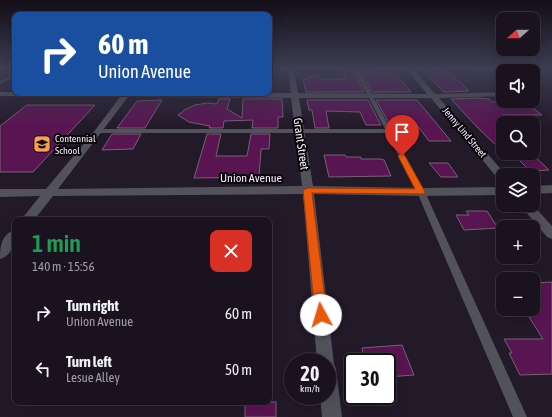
<!DOCTYPE html>
<meta charset="utf-8">
<style>
:root{--surface:#1a131f;--page:#231c28;--text:#f1f3f6;--muted:#9f9ea4;--line:#38323d}
body{margin:0;font-family:"Asap Condensed",sans-serif;background:var(--page);color:var(--text);height:100vh;display:flex;flex-direction:column;font-size:15px;white-space:nowrap}
*{box-sizing:border-box;margin:0}
p{font-size:13px;color:var(--muted)}
.icon{flex:none;width:22px;height:22px;fill:none;stroke:currentColor;stroke-width:2;stroke-linecap:round;stroke-linejoin:round}
.map{position:relative;flex:1;overflow:hidden}
.panel{position:absolute;left:12px;top:217px;width:260px;height:188px;display:flex;flex-direction:column;background:var(--surface);border-radius:8px;box-shadow:0 4px 16px #0002,0 0 0 1px var(--line)}
.panel>*{flex:none}
.top-card{position:absolute;left:12px;top:12px;width:260px;height:84px;border-radius:8px;box-shadow:0 4px 16px #0002,0 0 0 1px var(--line);background:#1a4fa0;color:#fff;overflow:hidden}
.needle{width:26px;rotate:249deg}
.fabs{position:absolute;left:496px;top:12px;display:grid;gap:8px}
.fabs a{display:grid;place-items:center;width:44px;height:44px;border-radius:8px;background:var(--surface);box-shadow:0 4px 16px #0002,0 0 0 1px var(--line);font-size:20px}
.speed{position:absolute;left:284px;top:353px;display:flex;gap:8px;font-size:20px;font-weight:700;text-align:center}
.speed>*{display:grid;place-content:center;width:52px;height:52px;border-radius:50%;background:var(--surface);box-shadow:0 4px 16px #0002,0 0 0 1px var(--line);line-height:1}
.speed small{font-size:10px;font-weight:400}
.speed .limit{border:2px solid #111;border-radius:6px;background:#fff;color:#111}
.pin{position:absolute;display:grid;place-items:center;width:34px;height:34px;color:#fff;margin:-41px -17px;border-radius:50% 50% 50% 0;rotate:-45deg;box-shadow:0 0 4px #0007}
.pin .icon{rotate:45deg}
.me{position:absolute;width:44px;margin:-22px;rotate:354deg;stroke-linejoin:round;filter:drop-shadow(0 0 3px #0008)}
.turn{display:flex;align-items:center;gap:14px;height:84px;padding:0 20px;font-size:18px}
.turn .icon{width:52px;height:52px;stroke-width:2.5}
.turn b{display:block;font-size:28px;line-height:34px}
.round{display:grid;place-items:center;flex:none;width:42px;height:42px;border-radius:8px;background:var(--page)}
.head{display:flex;align-items:center;justify-content:space-between;height:68px;padding:0 20px}
h1{font-size:24px;font-weight:600;line-height:30px;color:#1e9e55}
ul{padding:0;list-style:none}
li{display:flex;align-items:center;gap:12px;height:56px;padding:0 20px}
li div{flex:1}
li b{display:block;font-size:15px}
li em{font-style:normal}
.map>svg:first-child{display:block}
</style>
<div class="map">
<svg width="552" height="417" viewBox="0 0 552 417">
<rect width="100%" height="100%" fill="#221929"/>
<!-- building -->
<g fill="#591452" stroke="#766372">
<polygon points="372,69 392,69 411,92 372,92 360,70 372,70"/>
<polygon points="422,69 443,69 447,73 450,73 469,91 444,92"/>
<polygon points="342,70 353,70 364,92 306,92 303,79 309,79 308,77 319,75 320,79 346,79"/>
<polygon points="476,98 489,99 492,102 523,101 542,115 503,115 503,152 478,128 451,99"/>
<polygon points="219,99 230,99 227,109 242,118 243,99 282,99 283,117 278,117 278,128 252,128 253,120 224,121 223,128 209,128 210,126 189,122 178,115 186,109 195,105 207,103 217,104"/>
<polygon points="162,100 145,128 117,128 137,101"/>
<polygon points="307,100 368,100 381,125 366,125 360,112 326,111 329,128 315,128 312,110 309,110"/>
<polygon points="376,100 417,100 451,141 429,141 417,125 390,125"/>
<polygon points="27,105 95,105 33,172 0,172 0,126"/>
<polygon points="112,134 141,134 133,149 102,150"/>
<polygon points="207,134 221,134 216,156 247,156 251,134 270,134 269,149 261,149 259,177 194,178"/>
<polygon points="531,153 549,170 530,171 513,154"/>
<polygon points="324,155 345,155 346,157 361,157 361,159 381,159 384,160 391,176 329,177"/>
<polygon points="429,163 448,163 458,177 441,177"/>
<polygon points="466,211 487,211 498,228 464,230 456,215 469,215"/>
<polygon points="552,282 552,374 520,375 509,353 512,353 504,339 543,339 524,309 533,309 533,283"/>
<polygon points="402,345 414,375 387,377 387,362 364,362 362,348"/>
<rect x="245" y="402" width="31" height="15"/>
</g>
<g fill="none" stroke-linecap="round" stroke-linejoin="round">
<!-- lane -->
<g fill="#52525b" fill-rule="evenodd">
<polygon points="354,69 358,69 425,192 527,417 513,417 417,192 387,133 99,133 96,131 99,129 385,129"/>
<polygon points="473,69 492,69 508,71 503,71 503,72 475,70"/>
<polygon points="15,73 15,76 0,84 0,81"/>
</g>
<!-- street -->
<g fill="#52525b" fill-rule="evenodd">
<path d="M288 69H294L298 93 427 94 407 69H413L435 94 503 92V96L439 98 506 175H503V181L499 180 431 98H299L313 186 421 188 503 187V195L421 196 314 194 334 364 336 369 342 417H322L320 396H327V362H317L303 194 53 196 34 220H21L40 196 0 197V189H46L96 129 120 97 0 96V92L291 93ZM128 97 291 98 302 186 58 189Z"/>
<rect x="503" y="69" width="6" height="2"/>
<polygon points="552,185 552,193 533,194 533,186"/>
<polygon points="520,205 533,205 552,226 552,239 547,237"/>
<path d="M15 230C15 242 13 255 0 259 0 247 1 234 15 230Z"/>
</g>
</g>
<!-- sky -->
<linearGradient id="sky" x2="0" y2="1"><stop stop-color="#130e17"/><stop offset="0.54" stop-color="#3e3e54"/><stop offset="1" stop-color="#3e3e54" stop-opacity="0"/></linearGradient>
<rect width="552" height="127" fill="url(#sky)"/>
<!-- route -->
<polygon fill="#ea580c" stroke="#983908" points="402,153 405,156 425,192 424,194 312,193 327,315 326,319 321,321 317,319 315,315 303,190 308,188 415,189 398,156"/>
<!-- icons -->
<defs>
<g id="school-square" transform="scale(0.9)"><rect x="-9" y="-9" width="18" height="18" rx="4" fill="#fa9f4e" stroke="#0a060c"/><path d="M0-5L7-2L0 1L-7-2ZM-4 1L0 2.5L4 1V4Q0 6-4 4Z" fill="#111"/></g>
</defs>
<g fill-rule="evenodd">
<use href="#school-square" x="42" y="144"/>
</g>
<g text-anchor="middle" stroke-width="4" stroke-linejoin="round" paint-order="stroke">
<!-- far-street labels -->
<g font-size="10" fill="#f5effa" stroke="#0a060c">
<text transform="translate(465 132) rotate(50)" y="4">Jenny Lind Street</text>
</g>
<!-- far-poi labels -->
<g font-size="10" fill="#f5effa" stroke="#0a060c" text-anchor="start">
<text x="55" y="142">Contennial<tspan x="55" dy="12">School</tspan></text>
</g>
<!-- street labels -->
<g font-size="12" fill="#f5effa" stroke="#0a060c">
<text transform="translate(301 144) rotate(82)" y="4">Grant Street</text>
<text x="251" y="182">Union Avenue</text>
</g>
</g>
</svg>
<div class="fabs">
<a><svg class="needle" viewBox="-14 -14 28 28"><path d="M0-13l5 13h-10z" fill="#e53935"/><path d="M0 13l5-13h-10z" fill="#9f9ea4"/></svg></a>
<a><svg class="icon" aria-label="sound" viewBox="0 0 24 24"><path d="M4 9h4l5-4v14l-5-4H4zM17 9q2 3 0 6"/></svg></a>
<a><svg class="icon" aria-label="search" viewBox="0 0 24 24"><circle cx="10" cy="10" r="6"/><path d="M15 15l6 6"/></svg></a>
<a><svg class="icon" aria-label="layers" viewBox="0 0 24 24"><path d="M12 4l9 5-9 5-9-5zM3 14l9 5 9-5"/></svg></a>
<a>+</a>
<a>−</a>
</div>
<div class="speed"><div>20<small>km/h</small></div><div class="limit">30</div></div>
<div class="pin" style="left:402px;top:156px;background:#d93025"><svg class="icon" aria-label="arrive" viewBox="0 0 24 24"><path d="M6 21V4h12l-3 4 3 4H6"/></svg></div>
<svg class="me" style="left:321px;top:315px" viewBox="-20 -20 40 40"><circle r="19" fill="#fff"/><path d="M0-13L10 11 0 6-10 11z" fill="#ea580c"/></svg>
<div class="top-card">
<div class="turn"><svg class="icon" aria-label="right" viewBox="0 0 24 24"><path d="M7 20v-9h11M14 6l5 5-5 5"/></svg><div><b>60 m</b>Union Avenue</div></div>
</div>
<section class="panel">
<div class="head"><div><h1>1 min</h1><p>140 m · 15:56</p></div><a class="round" style="background:#d93025;color:#fff"><svg class="icon" aria-label="close" viewBox="0 0 24 24"><path d="M6 6l12 12M18 6L6 18"/></svg></a></div>
<ul>
<li><svg class="icon" aria-label="right" viewBox="0 0 24 24"><path d="M7 20v-9h11M14 6l5 5-5 5"/></svg><div><b>Turn right</b><p>Union Avenue</p></div><em>60 m</em></li>
<li><svg class="icon" aria-label="left" viewBox="0 0 24 24"><path d="M17 20v-9H6M10 6l-5 5 5 5"/></svg><div><b>Turn left</b><p>Lesue Alley</p></div><em>50 m</em></li>
</ul>
</section>
</div>
